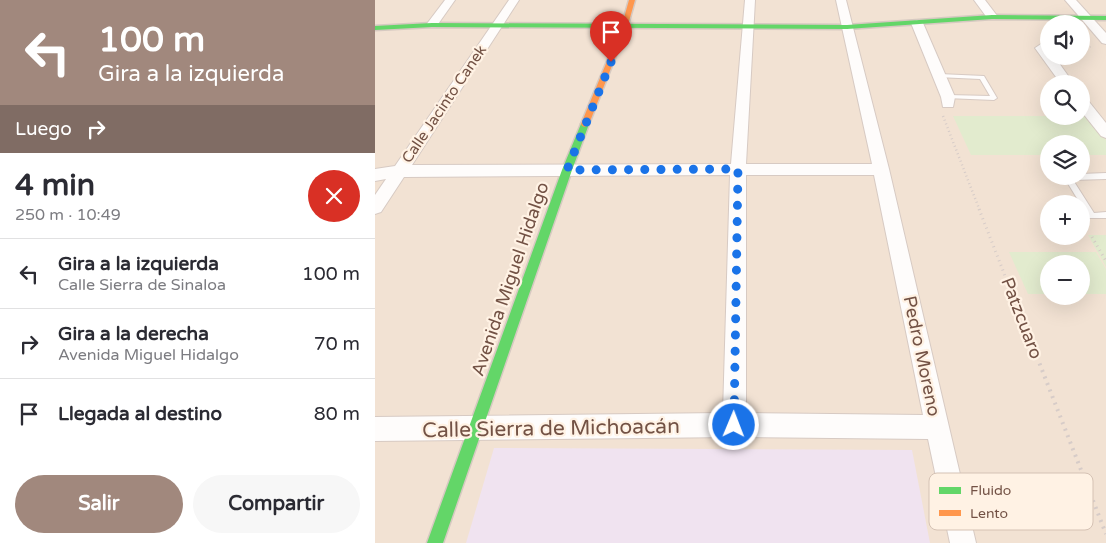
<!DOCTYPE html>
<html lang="es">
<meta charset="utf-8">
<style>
:root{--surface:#fff;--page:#f7f7f7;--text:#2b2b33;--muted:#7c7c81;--line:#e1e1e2;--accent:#a1887d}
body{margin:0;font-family:"Varela Round",sans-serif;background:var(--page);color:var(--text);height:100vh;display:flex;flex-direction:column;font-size:19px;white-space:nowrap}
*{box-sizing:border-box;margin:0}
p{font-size:16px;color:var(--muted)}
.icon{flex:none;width:28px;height:28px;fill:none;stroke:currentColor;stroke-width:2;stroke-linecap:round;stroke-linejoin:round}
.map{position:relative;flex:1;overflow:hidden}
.sheet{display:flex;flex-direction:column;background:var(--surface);width:375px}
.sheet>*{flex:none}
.guide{background:#a1887d;color:#fff;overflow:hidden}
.controls{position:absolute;left:665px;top:15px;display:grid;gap:10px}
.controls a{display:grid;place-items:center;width:50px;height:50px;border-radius:50%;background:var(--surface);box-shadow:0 5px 20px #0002;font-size:25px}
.pin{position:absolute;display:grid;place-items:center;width:42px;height:42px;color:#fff;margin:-51px -21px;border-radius:50% 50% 50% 0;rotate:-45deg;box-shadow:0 0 5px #0007}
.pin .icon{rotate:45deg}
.me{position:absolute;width:55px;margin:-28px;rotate:1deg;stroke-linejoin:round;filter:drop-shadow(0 0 4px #0008)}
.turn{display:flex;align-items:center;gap:18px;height:105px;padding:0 15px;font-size:22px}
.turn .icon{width:65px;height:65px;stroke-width:2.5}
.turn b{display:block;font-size:35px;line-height:42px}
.then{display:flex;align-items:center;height:48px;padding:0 15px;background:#0003;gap:10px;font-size:19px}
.round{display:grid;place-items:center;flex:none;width:52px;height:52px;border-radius:26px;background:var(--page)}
.overview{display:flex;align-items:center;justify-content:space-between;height:85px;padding:0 15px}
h1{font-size:30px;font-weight:700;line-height:38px}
.action{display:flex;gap:10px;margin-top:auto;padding:10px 15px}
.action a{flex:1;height:58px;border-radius:30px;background:var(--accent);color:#fff;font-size:20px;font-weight:700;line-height:58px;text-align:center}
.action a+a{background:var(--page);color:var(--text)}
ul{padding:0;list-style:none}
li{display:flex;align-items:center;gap:15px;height:70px;padding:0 15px;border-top:1px solid var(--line)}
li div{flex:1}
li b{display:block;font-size:19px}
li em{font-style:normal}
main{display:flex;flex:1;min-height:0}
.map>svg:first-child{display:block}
</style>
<main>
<section class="sheet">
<div class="guide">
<div class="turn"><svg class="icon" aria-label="left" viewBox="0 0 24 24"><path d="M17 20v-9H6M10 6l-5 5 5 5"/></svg><div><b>100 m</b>Gira a la izquierda</div></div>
<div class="then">Luego<svg class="icon" aria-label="right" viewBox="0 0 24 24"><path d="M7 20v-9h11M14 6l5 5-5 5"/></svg></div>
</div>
<div class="overview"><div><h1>4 min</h1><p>250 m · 10:49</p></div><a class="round" style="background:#d93025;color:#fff"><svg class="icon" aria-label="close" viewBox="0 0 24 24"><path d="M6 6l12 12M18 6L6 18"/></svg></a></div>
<ul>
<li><svg class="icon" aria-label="left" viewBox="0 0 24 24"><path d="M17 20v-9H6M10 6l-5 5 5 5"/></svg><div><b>Gira a la izquierda</b><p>Calle Sierra de Sinaloa</p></div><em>100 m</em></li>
<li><svg class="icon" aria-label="right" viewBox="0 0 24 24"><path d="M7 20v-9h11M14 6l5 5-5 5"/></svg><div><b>Gira a la derecha</b><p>Avenida Miguel Hidalgo</p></div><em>70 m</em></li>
<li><svg class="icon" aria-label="arrive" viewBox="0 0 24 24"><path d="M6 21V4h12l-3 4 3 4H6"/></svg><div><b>Llegada al destino</b></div><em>80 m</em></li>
</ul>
<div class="action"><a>Salir</a><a>Compartir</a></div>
</section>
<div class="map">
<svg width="731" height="543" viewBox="0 0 731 543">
<rect width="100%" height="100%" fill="#f6ede4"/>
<!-- residential -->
<path fill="#f2e2d3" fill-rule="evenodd" d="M0 0H731V543H0ZM674 24H706V56H674ZM674 84H706V116H674ZM674 144H706V176H674ZM674 204H706V236H674ZM674 264H706V296H674Z"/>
<!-- education -->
<polygon fill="#f0e3f0" points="119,448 537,450 555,543 91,543"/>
<!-- green -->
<g fill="#e2ebce">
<polygon points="578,116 713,116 731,140 731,155 706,155 706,144 674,144 674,155 596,155"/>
<polygon points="713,235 731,235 731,267"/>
<polygon points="634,252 721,252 731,269 731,294 706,294 706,264 674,264 674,294 653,294"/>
</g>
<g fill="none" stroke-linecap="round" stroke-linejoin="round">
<!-- lane casing -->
<g stroke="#d7cac3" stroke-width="2">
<g id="lane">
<polygon points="564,74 609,76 622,98 619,100 571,98 571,96 573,95 615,96 605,79 562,77 561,76"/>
<polygon points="731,173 731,179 698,180 719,213 731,212 731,218 714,218 689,177 706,176 706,174"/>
</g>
</g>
<!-- street casing -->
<g stroke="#d7cac3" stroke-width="2">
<g id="street">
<polygon points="70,0 80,0 61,27 53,27 51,25"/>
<path d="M134 0H144L37 165 356 164 370 0H380L371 164H497L461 0H471L514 169 601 543H575L553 439 359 437 0 441V417L348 413 355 175 29 177 6 212 0 214V195L11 179 0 181V169L20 166ZM371 175H499L548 415 371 413Z"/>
<polygon points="599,0 610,0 623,17 621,19 613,19"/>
<polygon points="690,0 701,0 731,33 731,44 727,43"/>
<polygon points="542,20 548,23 580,97 578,107 568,107 566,97 536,23"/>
<path d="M666 44C673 46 674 50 674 56H679L699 84H686L660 48Z"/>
<polygon points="706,97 711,98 731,123 731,138 726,136 706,111"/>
</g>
</g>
<!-- fast casing -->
<g stroke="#d6c9c1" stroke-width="3">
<g id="fast">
<polygon points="617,15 731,16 731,20 617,19 472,29 57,27 0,30 0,26 57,23 472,25"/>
<polygon points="210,121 214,124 197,170 68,543 52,543 187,170 206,124"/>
</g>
</g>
<!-- slow casing -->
<g stroke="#d6c9c1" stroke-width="3">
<polygon id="slow" points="254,0 260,0 253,25 214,124 210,127 207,126 206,124 247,25"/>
</g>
<!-- path-far3 -->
<polyline stroke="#d7ccc8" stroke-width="2" stroke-dasharray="0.5 2.5" stroke-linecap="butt" points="706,47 718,47"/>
<!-- path-far2 -->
<polyline stroke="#d7ccc8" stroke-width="2.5" stroke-dasharray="1 3" stroke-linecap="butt" points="568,116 605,211"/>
<!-- path-far1 -->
<g stroke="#d7ccc8" stroke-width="3" stroke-dasharray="1 4" stroke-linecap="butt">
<polyline points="604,209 662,358"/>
<polyline points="717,237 731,261"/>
</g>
<!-- path -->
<polyline stroke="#d7ccc8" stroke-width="4" stroke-dasharray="2 5" stroke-linecap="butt" points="662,357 731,534"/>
<!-- lane -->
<use href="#lane" fill="#fefcfb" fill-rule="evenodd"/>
<!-- street -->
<use href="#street" fill="#fefcfb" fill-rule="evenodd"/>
<!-- fast -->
<use href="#fast" fill="#63d668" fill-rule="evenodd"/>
<!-- slow -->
<use href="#slow" fill="#ff974d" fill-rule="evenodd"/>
</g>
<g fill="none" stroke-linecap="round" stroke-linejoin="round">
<!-- route -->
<polyline stroke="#1a73e8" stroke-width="9" stroke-dasharray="0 16.2" points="236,62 192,170 363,169 359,425"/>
</g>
<g text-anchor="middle" stroke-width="4.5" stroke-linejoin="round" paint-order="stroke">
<!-- far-street labels -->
<g font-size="15" fill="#735245" stroke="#fff2e4">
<text transform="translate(69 104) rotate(-56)" y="5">Calle Jacinto Canek</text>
</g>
<!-- street labels -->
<g font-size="18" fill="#735245" stroke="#fff2e4">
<text transform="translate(135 279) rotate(-71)" y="6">Avenida Miguel Hidalgo</text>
<text transform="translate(647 318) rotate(69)" y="6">Patzcuaro</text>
<text transform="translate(547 356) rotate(78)" y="6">Pedro Moreno</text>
</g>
<!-- near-street labels -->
<g font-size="21" fill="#735245" stroke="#fff2e4">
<text transform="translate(176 428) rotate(-1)" y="7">Calle Sierra de Michoacán</text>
</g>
</g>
<!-- legend -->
<rect x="554" y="473" width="164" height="57" rx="8" fill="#fff2e4" stroke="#d5c2b4" stroke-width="1"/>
<rect x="564" y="487" width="22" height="7" fill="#63d668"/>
<rect x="564" y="510" width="22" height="6" fill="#ff974d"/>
<g font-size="14" fill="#735245">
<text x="595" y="495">Fluido</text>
<text x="595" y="518">Lento</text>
</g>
</svg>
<div class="controls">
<a><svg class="icon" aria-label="sound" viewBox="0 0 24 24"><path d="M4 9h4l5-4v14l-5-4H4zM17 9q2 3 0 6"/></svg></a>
<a><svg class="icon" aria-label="search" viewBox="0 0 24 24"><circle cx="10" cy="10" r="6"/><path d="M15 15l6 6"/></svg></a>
<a><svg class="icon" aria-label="layers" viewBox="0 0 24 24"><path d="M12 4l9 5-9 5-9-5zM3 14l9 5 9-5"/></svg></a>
<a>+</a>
<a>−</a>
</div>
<div class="pin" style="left:236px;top:62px;background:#d93025"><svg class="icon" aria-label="arrive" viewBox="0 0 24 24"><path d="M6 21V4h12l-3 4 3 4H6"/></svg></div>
<svg class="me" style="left:359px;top:425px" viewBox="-20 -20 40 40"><circle r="17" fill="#1a73e8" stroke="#fff" stroke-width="3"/><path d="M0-11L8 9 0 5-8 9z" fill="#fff"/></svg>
</div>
</main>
